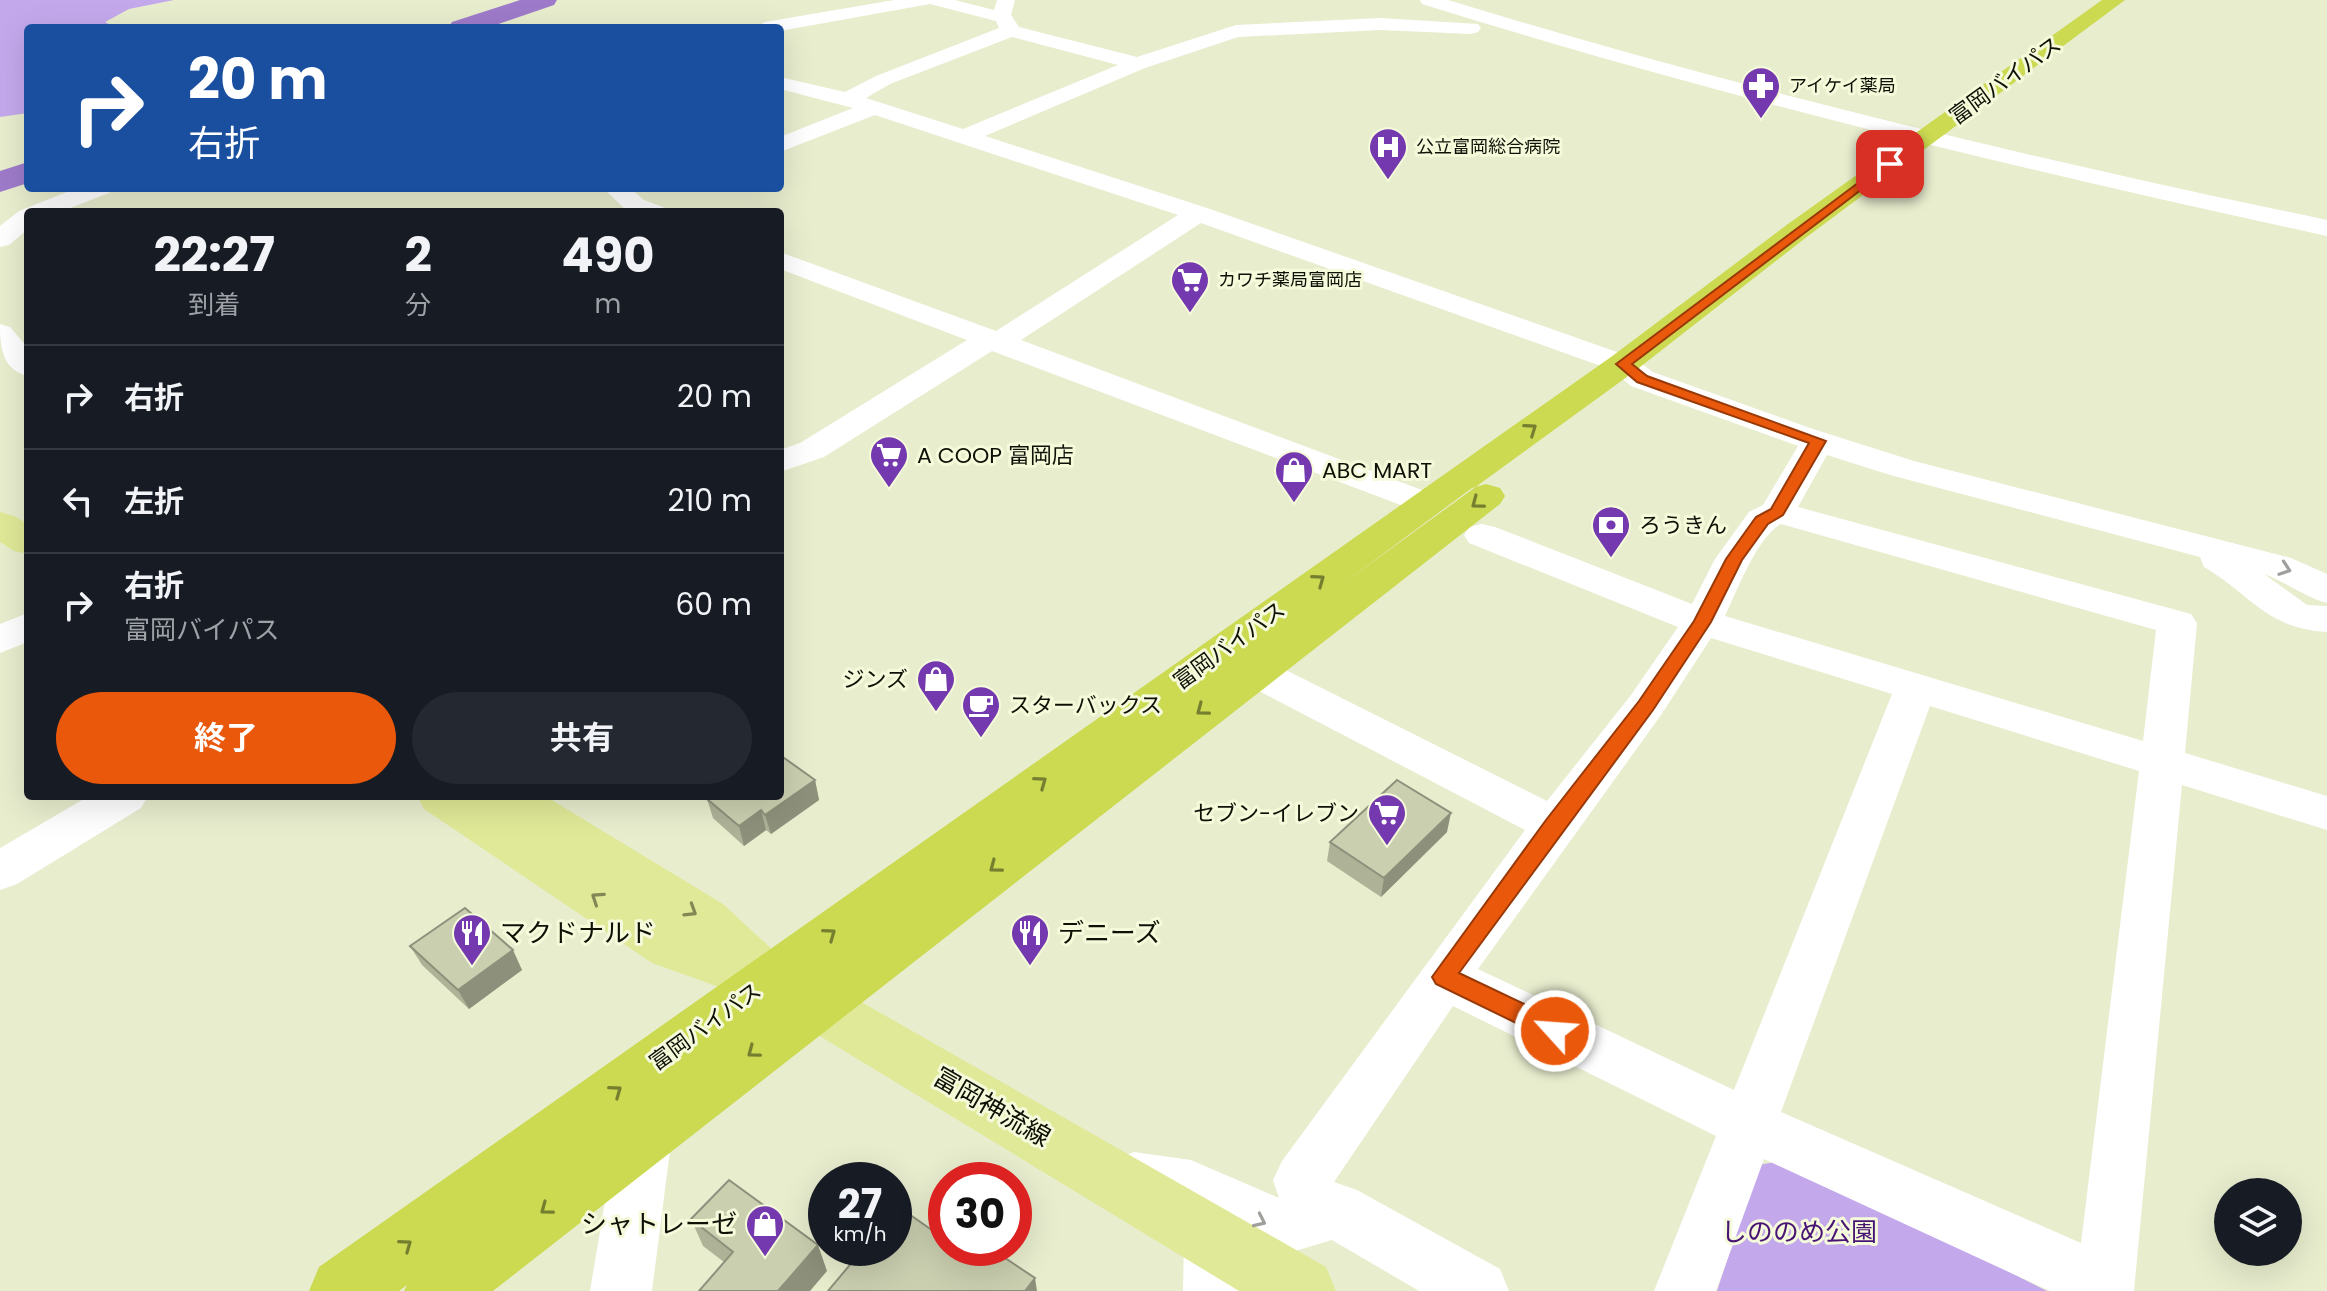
<!DOCTYPE html>
<html lang="ja">
<meta charset="utf-8">
<style>
:root{--surface:#171b24;--page:#242831;--text:#f1f3f6;--muted:#9ea1a6;--line:#363941;--accent:#ea580c}
body{margin:0;font-family:Poppins,"Noto Sans JP",sans-serif;background:var(--page);color:var(--text);height:100vh;display:flex;flex-direction:column;font-size:30px;white-space:nowrap}
*{box-sizing:border-box;margin:0}
p{font-size:26px;color:var(--muted)}
.icon{flex:none;width:44px;height:44px;fill:none;stroke:currentColor;stroke-width:2;stroke-linecap:round;stroke-linejoin:round}
.map{position:relative;flex:1;overflow:hidden}
.drawer{position:absolute;left:24px;top:208px;width:760px;height:592px;display:flex;flex-direction:column;background:var(--surface);border-radius:8px;box-shadow:0 8px 32px #0002}
.drawer>*{flex:none}
.hud{position:absolute;left:24px;top:24px;width:760px;height:168px;border-radius:8px;box-shadow:0 8px 32px #0002;background:#1a4fa0;color:#fff;overflow:hidden}
.buttons{position:absolute;left:2214px;top:1178px;display:grid;gap:16px}
.buttons a{display:grid;place-items:center;width:88px;height:88px;border-radius:50%;background:var(--surface);box-shadow:0 8px 32px #0002;font-size:40px}
.speed{position:absolute;left:808px;top:1162px;display:flex;gap:16px;font-size:40px;font-weight:700;text-align:center}
.speed>*{display:grid;place-content:center;width:104px;height:104px;border-radius:50%;background:var(--surface);box-shadow:0 8px 32px #0002;line-height:1}
.speed small{font-size:20px;font-weight:400}
.speed .limit{border:12px solid #d22;background:#fff;color:#111}
.pin{position:absolute;display:grid;place-items:center;width:68px;height:68px;color:#fff;margin:-34px;border-radius:16px;box-shadow:0 4px 12px #0006}
.me{position:absolute;width:88px;margin:-44px;rotate:296deg;stroke-linejoin:round;filter:drop-shadow(0 0 6px #0008)}
.turn{display:flex;align-items:center;gap:28px;height:168px;padding:0 32px;font-size:36px}
.turn .icon{width:104px;height:104px;stroke-width:2.5}
.turn b{display:block;font-size:56px;line-height:68px}
.eta{display:flex;justify-content:space-evenly;align-items:center;height:136px;text-align:center}
.eta b{font-size:48px;font-weight:700;line-height:56px}
.cta{display:flex;gap:16px;margin-top:auto;padding:16px 32px}
.cta a{flex:1;height:92px;border-radius:48px;background:var(--accent);color:#fff;font-size:32px;font-weight:700;line-height:92px;text-align:center}
.cta a+a{background:var(--page);color:var(--text)}
ul{padding:0;list-style:none}
li{display:flex;align-items:center;gap:24px;height:104px;padding:0 32px;border-top:2px solid var(--line)}
li div{flex:1}
li b{display:block;font-size:30px}
li em{font-style:normal}
.map>svg:first-child{display:block}
</style>
<div class="map">
<svg width="2327" height="1291" viewBox="0 0 2327 1291">
<rect width="100%" height="100%" fill="#e8edce"/>
<!-- green -->
<g fill="#c4a8ec">
<polygon points="0,0 174,0 129,9 105,22 116,28 28,28 28,113 0,117"/>
<polygon points="1788,1160 2047,1291 1717,1291 1758,1165"/>
</g>
<g fill="none" stroke-linecap="round" stroke-linejoin="round">
<!-- river -->
<g fill="#9e7bca" fill-rule="evenodd">
<polygon points="520,0 557,0 554,5 487,28 448,28 452,22"/>
<polygon points="28,162 28,183 0,192 0,171"/>
</g>
<!-- minor -->
<g fill="#fff" fill-rule="evenodd">
<path d="M894 0H955L994 10 997 0H1015L1011 15 1019 27 1137 57 1236 25 1380 18 1478 24 1481 28 1478 32 1471 34 1380 30 1238 37 1145 68 985 136 1207 208 1634 358 1653 372 1813 429 1914 461 2291 558 2327 574V603C2305 597 2286 582 2264 574L2307 605 2327 606V632C2265 628 2252 595 2204 567L2200 557 1890 475 1827 455 1798 507 2191 614 2197 623 2185 753 2327 796V830L2182 785 2134 1291H2050L1764 1159 1716 1291H1654L1716 1136 1453 1006 1334 1182 1357 1190 1500 1269 1509 1291H1419L1332 1240 1275 1257 1244 1244 1245 1291H1183L1184 1239 1193 1218 1134 1206 1114 1198 1105 1179 1114 1160 1134 1152 1191 1160 1279 1198 1273 1180 1282 1161 1525 830 1240 681 1234 671 1240 661 1254 657 1268 661 1547 801 1631 695 1678 627 1469 543 1464 535 1469 527 1482 524 1495 527 1692 604 1715 559 1749 512 1763 505 1798 446 1631 386 1612 370 1201 223 1021 340 1438 496 1444 503 1438 510 1426 514 1414 510 992 351 824 457 780 472V450L800 443 967 340 780 269V252L996 331 1178 215 875 115 780 152V137L853 108 780 89V77L845 92 876 76 999 28 996 21 930 4 780 31V28H755L765 22ZM1012 37 1118 65 963 129 866 98 890 84ZM1781 524 2156 630 2143 741 1725 616C1737 591 1757 537 1781 524ZM1711 638 1892 694 1734 1090 1478 969 1661 715ZM1930 706 2139 771 2081 1243 1781 1112Z"/>
<path d="M1420 0H1448C1738 89 2031 158 2327 220V236C2022 170 1720 97 1422 4Z"/>
<polygon points="77,188 112,188 109,193 60,212 28,212 28,229 9,245 0,247 0,226 19,211"/>
<polygon points="603,188 630,188 644,200 663,207 667,212 626,210"/>
<path d="M0 324 10 327 28 348V376C2 370 0 347 0 324Z"/>
<polygon points="28,613 28,642 0,653 0,624"/>
<polygon points="89,796 148,796 141,808 17,884 0,890 0,848"/>
<polygon points="644,1109 664,1117 672,1135 652,1291 590,1291 616,1135 624,1117"/>
</g>
<!-- major -->
<g fill="#e0e997" fill-rule="evenodd">
<polygon points="0,512 14,516 28,524 28,554 14,551 0,542"/>
<polygon points="417,796 545,796 723,904 777,954 781,961 835,987 1326,1267 1336,1291 1239,1291 795,1021 747,997 652,963 424,809"/>
</g>
<!-- highway -->
<polygon fill="#cbda51" fill-rule="evenodd" points="2102,0 2125,0 1808,236 1635,371 1341,585 1472,488 1486,484 1500,488 1505,496 1500,504 493,1291 404,1291 407,1285 399,1291 309,1291 319,1267 1611,357 1788,224"/>
</g>
<!-- wall -->
<g fill="#aeb297">
<polygon points="815,780 819,800 771,834 766,830 744,846 713,818 707,799"/>
<polygon points="1447,832 1381,897 1327,861 1330,842"/>
<polygon points="410,946 522,970 469,1009 422,965"/>
<polygon points="691,1219 827,1271 724,1262 703,1246"/>
</g>
<!-- shaded-wall -->
<g fill="#8d917b">
<polygon points="815,780 819,800 771,834 765,815"/>
<polygon points="761,810 766,830 744,846 739,826"/>
<polygon points="1451,813 1447,832 1381,897 1384,878"/>
<polygon points="513,950 522,970 469,1009 458,990"/>
<polygon points="818,1245 827,1271 810,1291 778,1291"/>
<polygon points="1035,1278 1037,1291 1025,1291"/>
</g>
<!-- building -->
<g fill="#cacfb0" stroke="#8d917b" stroke-width="2">
<polygon points="780,755 815,780 765,815 761,810 739,826 707,799 711,796 780,796"/>
<polygon points="1397,780 1451,813 1384,878 1330,842"/>
<polygon points="465,908 513,950 458,990 410,946"/>
<polygon points="729,1180 818,1245 778,1291 699,1291 733,1252 691,1219"/>
<polygon points="899,1207 946,1240 946,1248 957,1248 975,1261 986,1248 990,1248 1035,1278 1025,1291 828,1291 864,1248 894,1248 894,1213"/>
</g>
<!-- one-way arrows -->
<defs><path id="oneway-chevron" d="M-2-3.5L2.5 0L-2 3.5" fill="none" stroke-width="1.6" stroke-linecap="round" stroke-linejoin="round" transform="scale(2)"/></defs>
<g stroke="#767f2f">
<use href="#oneway-chevron" transform="translate(1531 429) rotate(-35)"/>
<use href="#oneway-chevron" transform="translate(1477 503) rotate(143)"/>
<use href="#oneway-chevron" transform="translate(1319 580) rotate(-36)"/>
<use href="#oneway-chevron" transform="translate(1202 710) rotate(143)"/>
<use href="#oneway-chevron" transform="translate(1041 782) rotate(-36)"/>
<use href="#oneway-chevron" transform="translate(995 867) rotate(143)"/>
<use href="#oneway-chevron" transform="translate(830 934) rotate(-36)"/>
<use href="#oneway-chevron" transform="translate(753 1052) rotate(143)"/>
<use href="#oneway-chevron" transform="translate(616 1091) rotate(-36)"/>
<use href="#oneway-chevron" transform="translate(546 1209) rotate(143)"/>
<use href="#oneway-chevron" transform="translate(406 1245) rotate(-36)"/>
</g>
<g stroke="#9f9f9b">
<use href="#oneway-chevron" transform="translate(2285 569) rotate(19)"/>
<use href="#oneway-chevron" transform="translate(1260 1221) rotate(25)"/>
</g>
<g stroke="#828756">
<use href="#oneway-chevron" transform="translate(597 898) rotate(-146)"/>
<use href="#oneway-chevron" transform="translate(691 911) rotate(32)"/>
</g>
<!-- route -->
<polygon fill="#ea580c" stroke="#983908" stroke-width="2" points="1886,162 1895,164 1632,364 1647,376 1826,441 1783,515 1768,524 1742,560 1711,622 1653,710 1459,973 1564,1023 1567,1031 1564,1038 1555,1041 1547,1038 1436,984 1432,977 1546,820 1639,701 1694,621 1726,559 1756,517 1771,509 1809,443 1637,382 1616,364"/>
<!-- icons -->
<defs>
<g id="pharmacy-pin" transform="scale(2)"><path d="M0 17L-7.5 6A9.5 9.5 0 1 1 7.5 6Z" fill="#7439ae" stroke="#f5fadb"/><path d="M-2-6h4v4h4v4h-4v4h-4v-4h-4v-4h4Z" fill="#fff"/></g>
<g id="hospital-pin" transform="scale(2)"><path d="M0 17L-7.5 6A9.5 9.5 0 1 1 7.5 6Z" fill="#7439ae" stroke="#f5fadb"/><path d="M-5-5h3v3.5h4V-5h3V5h-3V1.5h-4V5h-3Z" fill="#fff"/></g>
<g id="supermarket-pin" transform="scale(2)"><path d="M0 17L-7.5 6A9.5 9.5 0 1 1 7.5 6Z" fill="#7439ae" stroke="#f5fadb"/><path d="M-6-5.5h2.5l.6 2H6L4.5 2H-2.5L-4.4-4H-6ZM-1.5 3.2a1.3 1.3 0 1 0 .1 0ZM3 3.2a1.3 1.3 0 1 0 .1 0Z" fill="#fff"/></g>
<g id="shop-pin" transform="scale(2)"><path d="M0 17L-7.5 6A9.5 9.5 0 1 1 7.5 6Z" fill="#7439ae" stroke="#f5fadb"/><path d="M-5-2.5h2.3a2.7 3.5 0 0 1 5.4 0H5L5.5 6h-11ZM-1.5-2.5h3a1.5 2.3 0 0 0-3 0Z" fill="#fff"/></g>
<g id="bank-pin" transform="scale(2)"><path d="M0 17L-7.5 6A9.5 9.5 0 1 1 7.5 6Z" fill="#7439ae" stroke="#f5fadb"/><path d="M-6-4H6V4H-6ZM0-2.3a2.3 2.3 0 1 0 0 4.6a2.3 2.3 0 1 0 0-4.6Z" fill="#fff"/></g>
<g id="cafe-pin" transform="scale(2)"><path d="M0 17L-7.5 6A9.5 9.5 0 1 1 7.5 6Z" fill="#7439ae" stroke="#f5fadb"/><path d="M-5.5-4.5H6V0H3Q3 3.5 0 3.5H-2.5Q-5.5 3.5-5.5 0ZM3-3.2v2h1.7v-2ZM-6 4.5H4V6H-6Z" fill="#fff"/></g>
<g id="restaurant-pin" transform="scale(2)"><path d="M0 17L-7.5 6A9.5 9.5 0 1 1 7.5 6Z" fill="#7439ae" stroke="#f5fadb"/><path d="M-5-6h1v4h1v-4h1v4h1v-4h1v5L-1.5 .5V6h-2V.5L-5-1ZM5-6V6H3V1.5H1.5Q1.5-4 5-6Z" fill="#fff"/></g>
</defs>
<g fill-rule="evenodd">
<use href="#pharmacy-pin" x="1761" y="86"/>
<use href="#hospital-pin" x="1388" y="147"/>
<use href="#supermarket-pin" x="1190" y="280"/>
<use href="#supermarket-pin" x="889" y="455"/>
<use href="#shop-pin" x="1294" y="470"/>
<use href="#bank-pin" x="1611" y="525"/>
<use href="#shop-pin" x="936" y="679"/>
<use href="#cafe-pin" x="981" y="705"/>
<use href="#supermarket-pin" x="1387" y="813"/>
<use href="#restaurant-pin" x="472" y="933"/>
<use href="#restaurant-pin" x="1030" y="933"/>
<use href="#shop-pin" x="765" y="1224"/>
</g>
<g text-anchor="middle" stroke-width="6" stroke-linejoin="round" paint-order="stroke">
<!-- far-poi labels -->
<g font-size="18" fill="#0f1006" stroke="#f5fadb" text-anchor="start">
<text x="1789" y="92">アイケイ薬局</text>
<text x="1416" y="153">公立富岡総合病院</text>
<text x="1218" y="286">カワチ薬局富岡店</text>
</g>
<!-- street labels -->
<g font-size="22" fill="#0f1006" stroke="#f5fadb">
<text transform="translate(2005 80) rotate(-36)" y="8">富岡バイパス</text>
<text transform="translate(1229 645) rotate(-36)" y="8">富岡バイパス</text>
<text transform="translate(705 1026) rotate(-36)" y="8">富岡バイパス</text>
</g>
<!-- poi labels -->
<g font-size="22" fill="#0f1006" stroke="#f5fadb" text-anchor="start">
<text x="917" y="463">A COOP 富岡店</text>
<text x="1322" y="478">ABC MART</text>
<text x="1639" y="533">ろうきん</text>
<text x="908" y="687" text-anchor="end">ジンズ</text>
<text x="1009" y="713">スターバックス</text>
<text x="1359" y="821" text-anchor="end">セブン-イレブン</text>
</g>
<!-- near-poi labels -->
<g font-size="26" fill="#0f1006" stroke="#f5fadb" text-anchor="start">
<text x="500" y="942">マクドナルド</text>
<text x="1058" y="942">デニーズ</text>
<text x="737" y="1233" text-anchor="end">シャトレーゼ</text>
</g>
<!-- near-street labels -->
<g font-size="26" fill="#0f1006" stroke="#f5fadb">
<text transform="translate(992 1107) rotate(30)" y="9">富岡神流線</text>
</g>
<!-- near-park labels -->
<g font-size="26" fill="#481474" stroke="#f5fadb">
<text x="1799" y="1241">しののめ公園</text>
</g>
</g>
</svg>
<div class="buttons">
<a><svg class="icon" aria-label="layers" viewBox="0 0 24 24"><path d="M12 4l9 5-9 5-9-5zM3 14l9 5 9-5"/></svg></a>
</div>
<div class="speed"><div>27<small>km/h</small></div><div class="limit">30</div></div>
<div class="pin" style="left:1890px;top:164px;background:#d93025"><svg class="icon" aria-label="arrive" viewBox="0 0 24 24"><path d="M6 21V4h12l-3 4 3 4H6"/></svg></div>
<svg class="me" style="left:1555px;top:1031px" viewBox="-20 -20 40 40"><circle r="17" fill="#ea580c" stroke="#fff" stroke-width="3"/><path d="M0-11L8 9 0 5-8 9z" fill="#fff"/></svg>
<div class="hud">
<div class="turn"><svg class="icon" aria-label="right" viewBox="0 0 24 24"><path d="M7 20v-9h11M14 6l5 5-5 5"/></svg><div><b>20 m</b>右折</div></div>
</div>
<section class="drawer">
<div class="eta">
<div><b>22:27</b><p>到着</p></div>
<div><b>2</b><p>分</p></div>
<div><b>490</b><p>m</p></div>
</div>
<ul>
<li><svg class="icon" aria-label="right" viewBox="0 0 24 24"><path d="M7 20v-9h11M14 6l5 5-5 5"/></svg><div><b>右折</b></div><em>20 m</em></li>
<li><svg class="icon" aria-label="left" viewBox="0 0 24 24"><path d="M17 20v-9H6M10 6l-5 5 5 5"/></svg><div><b>左折</b></div><em>210 m</em></li>
<li><svg class="icon" aria-label="right" viewBox="0 0 24 24"><path d="M7 20v-9h11M14 6l5 5-5 5"/></svg><div><b>右折</b><p>富岡バイパス</p></div><em>60 m</em></li>
</ul>
<div class="cta"><a>終了</a><a>共有</a></div>
</section>
</div>
